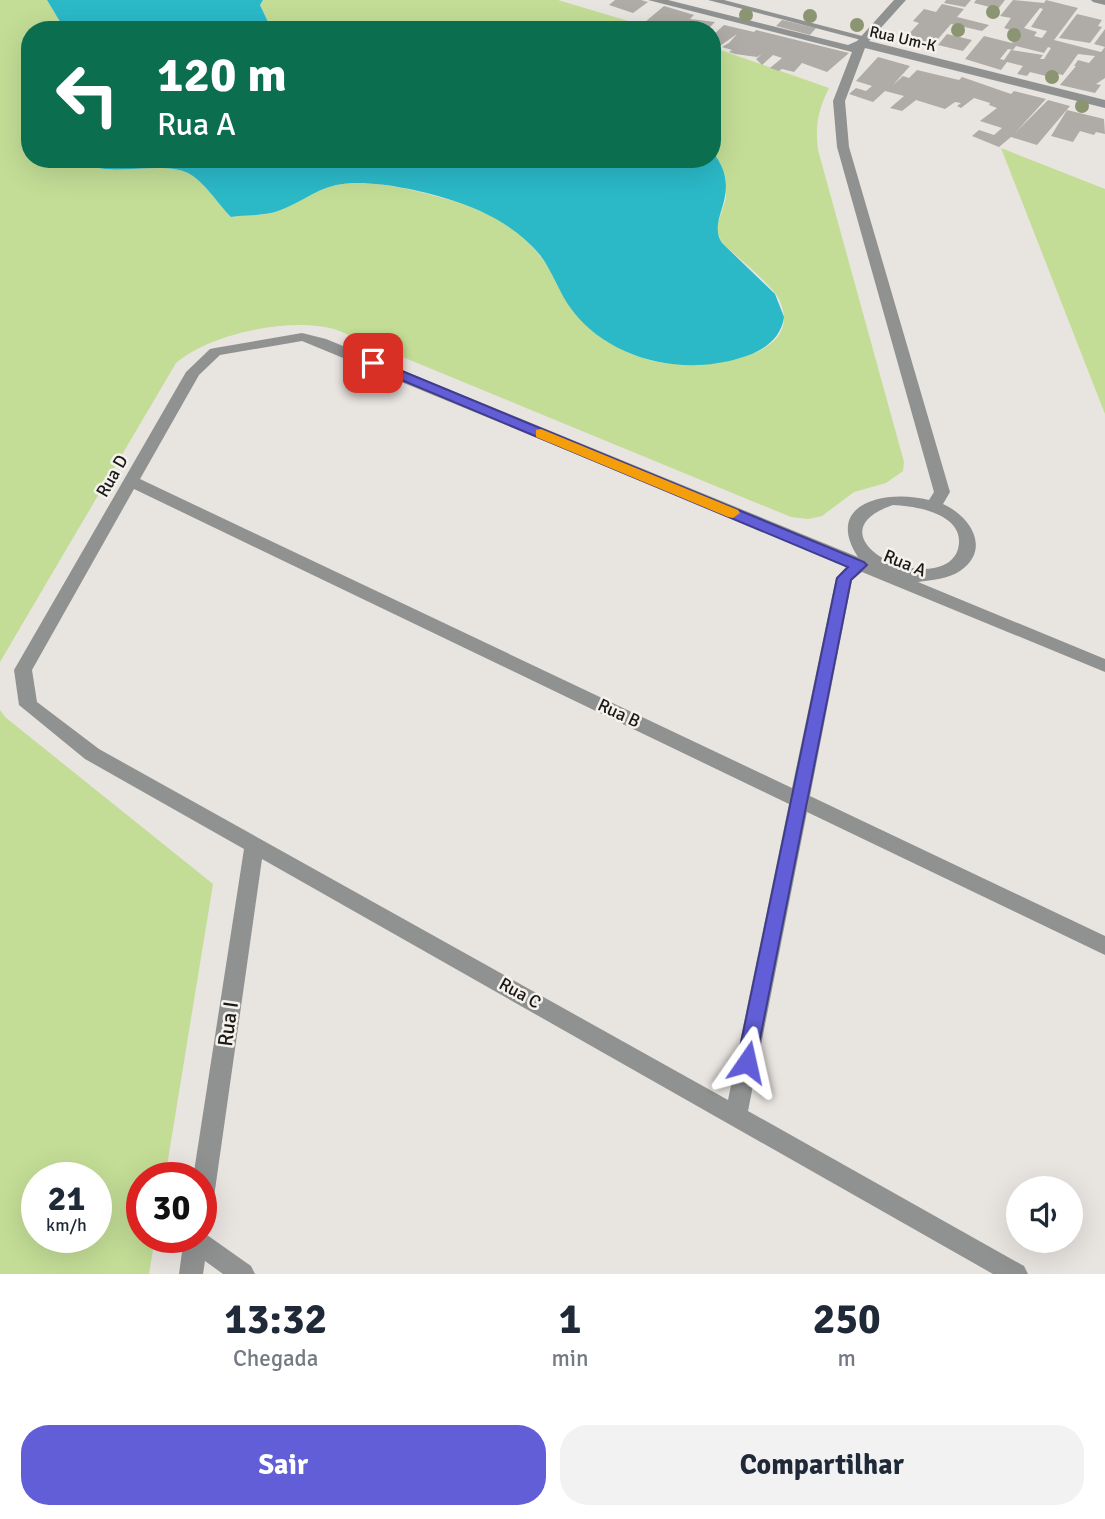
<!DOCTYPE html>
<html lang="pt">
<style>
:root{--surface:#fff;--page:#f2f2f3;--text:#1f2937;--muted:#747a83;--accent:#615ed7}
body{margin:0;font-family:Signika,sans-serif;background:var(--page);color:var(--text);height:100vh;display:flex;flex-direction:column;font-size:26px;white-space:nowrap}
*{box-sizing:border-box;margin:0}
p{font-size:23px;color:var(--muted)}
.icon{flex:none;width:38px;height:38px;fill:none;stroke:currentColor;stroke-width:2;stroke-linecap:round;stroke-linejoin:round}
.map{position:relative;height:1274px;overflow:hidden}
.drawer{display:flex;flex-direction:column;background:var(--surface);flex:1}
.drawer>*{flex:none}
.banner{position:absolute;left:21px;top:21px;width:700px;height:147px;border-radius:28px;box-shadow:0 7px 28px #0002;background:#0b6e4f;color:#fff;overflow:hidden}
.tools{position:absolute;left:1006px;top:1176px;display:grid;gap:14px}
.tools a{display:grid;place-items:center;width:77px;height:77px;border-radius:50%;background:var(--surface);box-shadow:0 7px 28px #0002;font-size:35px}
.speed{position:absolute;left:21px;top:1162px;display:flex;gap:14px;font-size:35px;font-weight:700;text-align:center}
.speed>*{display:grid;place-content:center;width:91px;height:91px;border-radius:50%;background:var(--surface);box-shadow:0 7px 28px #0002;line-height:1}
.speed small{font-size:18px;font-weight:400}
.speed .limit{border:10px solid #d22;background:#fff;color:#111}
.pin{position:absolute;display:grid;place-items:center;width:60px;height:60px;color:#fff;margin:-30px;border-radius:14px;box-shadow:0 4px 10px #0006}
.me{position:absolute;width:77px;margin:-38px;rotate:11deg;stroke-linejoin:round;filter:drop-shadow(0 0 5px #0008)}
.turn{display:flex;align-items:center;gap:24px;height:147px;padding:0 21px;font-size:32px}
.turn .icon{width:91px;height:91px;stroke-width:2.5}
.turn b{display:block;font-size:49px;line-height:60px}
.eta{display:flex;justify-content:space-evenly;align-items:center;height:119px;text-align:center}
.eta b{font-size:42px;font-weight:800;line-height:49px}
.button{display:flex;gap:14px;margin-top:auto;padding:14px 21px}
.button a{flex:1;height:80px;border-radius:28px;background:var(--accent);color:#fff;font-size:28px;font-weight:800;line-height:80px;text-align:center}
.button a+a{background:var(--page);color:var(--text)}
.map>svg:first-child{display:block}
</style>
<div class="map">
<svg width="1105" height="1274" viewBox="0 0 1105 1274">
<rect width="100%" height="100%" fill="#e8e4e0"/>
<!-- green -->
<g fill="#c3dd96" fill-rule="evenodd">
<path d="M0 0H47L65 30H30V159H80C99 181 160 159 188 173 204 181 218 204 231 217 245 215 265 216 278 211 299 203 314 190 336 185 367 178 416 190 446 199 481 208 518 227 540 256 552 271 557 287 567 302 580 323 601 339 623 350 635 356 650 361 663 363 699 367 808 362 779 299 772 285 735 255 722 243L716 229 726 198V179L712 151V47L829 88C818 110 815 126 818 150L904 462 903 471 886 483 854 492 822 516 808 519 791 517 337 330C294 316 210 333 176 363L0 662Z"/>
<polygon points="263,0 558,0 658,30 287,30 268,22 260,5"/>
<polygon points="1001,148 1105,189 1105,414"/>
<path d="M0 710 5 717 213 884 165 1178H142V1237H155L149 1274H0ZM37 1178H96V1237H37Z"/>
</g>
<!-- water -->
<g fill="#2bb9c8">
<polygon points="47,0 263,0 260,5 268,22 287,30 65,30"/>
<path d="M712 151C746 194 705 217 722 243L775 294 784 317C781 340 761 352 740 358 682 376 610 360 572 310 559 293 553 272 540 255 518 228 484 210 451 200 421 190 366 178 336 185 312 191 299 204 278 211 264 216 245 215 231 217 218 204 204 181 188 173 160 159 99 181 80 159H712Z"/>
</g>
<!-- building -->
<g fill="#afaca7" fill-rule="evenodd">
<polygon points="615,0 641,0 648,2 633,13 609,5"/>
<polygon points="946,0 971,0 965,7 944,3"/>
<polygon points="976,0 1005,0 998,9 974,3"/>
<path d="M1013 0 1044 3 1046 0 1078 8 1054 40 1101 52 1105 47 1094 44 1105 29V78L1096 84 1101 85 1095 93 1060 85 1076 66H1074L1078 60 1089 63 1095 56 1078 54 1063 75 1049 72 1046 76 1030 72 1027 76 1017 74 1023 66 1007 62 1001 70 965 59 984 36 1012 43 1021 33 1004 28 1011 18 1000 16ZM1040 8 1043 9 1031 27 1047 31 1042 38 1034 36 1037 32 1024 28ZM1016 46 1044 53 1048 47 1051 48 1044 59H1040L1043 55 1011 50 1004 60 1000 59 1008 49 1013 50Z"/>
<polygon points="942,4 964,9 957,17 989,25 982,31 951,24 933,45 905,38 919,23 913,21 924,9 936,12"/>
<polygon points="664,6 694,15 690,19 715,22 707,30 659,30 662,27 645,22"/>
<polygon points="1077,14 1102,20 1098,26 1102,27 1090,43 1059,38"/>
<polygon points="782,20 787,21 816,28 810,35 776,26"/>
<polygon points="724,25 754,32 756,30 849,53 827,72 802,63 794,72 782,69 779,71 770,68 782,58 773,55 762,65 756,59 762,54 757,57 735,54 729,52 732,50 722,47 729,43 737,34 717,48 712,47 712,36"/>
<polygon points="947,34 972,40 963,51 938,45"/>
<polygon points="878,57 910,66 893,85 903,76 909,78 917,70 959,80 962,77 1011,94 1014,91 1046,99 1016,132 1048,100 1070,106 1037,145 1011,137 999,147 972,136 979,130 994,135 1002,128 980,121 997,108 989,105 990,103 974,98 961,108 957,106 961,103 955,102 945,109 916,100 902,111 890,108 904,96 885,91 873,102 849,94 856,88 866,91 872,86 856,81"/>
<polygon points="1067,110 1104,119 1105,134 1096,132 1094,135 1080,131 1073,142 1051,136"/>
</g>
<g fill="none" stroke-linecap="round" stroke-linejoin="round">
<!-- lane -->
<polygon fill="#909291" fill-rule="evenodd" points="708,0 724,0 870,38 865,41"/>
<!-- street -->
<g fill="#909291" fill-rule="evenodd">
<path d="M648 0H668L848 45 857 41 894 0H906L869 41 1105 100V108L865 48 845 101 849 147 950 492 943 504C970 516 992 549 960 571 948 579 932 580 918 582L1105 659V672L862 572 852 580 810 796 1105 936V955L807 812 748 1111 1024 1266 1028 1274H993L262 859 213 1204 209 1212 201 1215V1178H193L244 849 85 759 19 705 14 670 186 372 210 349 215 348 302 333 326 339 858 557C823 503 886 489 929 500L934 492 837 147 833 101 852 52ZM302 341 847 566 836 578 792 788 140 479 199 375 220 355ZM134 489 789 804 728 1100 99 749 37 702 32 670ZM893 505C918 506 967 515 958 549 955 560 945 566 934 568 886 576 824 528 893 505Z"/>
<polygon points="1091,0 1105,0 1105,5 1093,2"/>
<polygon points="201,1228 207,1235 251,1266 255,1274 223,1274 205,1261 203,1274 179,1274 184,1237 201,1237"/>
</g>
</g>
<!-- trees -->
<g fill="#8c9572">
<circle cx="993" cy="12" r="7"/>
<circle cx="746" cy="15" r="7"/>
<circle cx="810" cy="16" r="7"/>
<circle cx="857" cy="25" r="7"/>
<circle cx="958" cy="30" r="7"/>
<circle cx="1014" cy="35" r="7"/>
<circle cx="1052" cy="77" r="7"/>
<circle cx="1082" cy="106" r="7"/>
</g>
<!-- route -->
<polygon fill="#615ed7" stroke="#3f3d8c" stroke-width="2" points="373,359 864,562 867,565 851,580 754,1069 747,1071 740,1069 737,1062 837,578 848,567 368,366 366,363"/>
<!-- slow -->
<polygon fill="#f59e0b" points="541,429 738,510 740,513 733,518 728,517 536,437 536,430"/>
<g text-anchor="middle" stroke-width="5" stroke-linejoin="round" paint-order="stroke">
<!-- far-street labels -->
<g font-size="16" fill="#1a1917" stroke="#f5f2ed">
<text transform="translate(903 38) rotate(13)" y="6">Rua Um-K</text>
</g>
<!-- street labels -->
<g font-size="18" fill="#1a1917" stroke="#f5f2ed">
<text transform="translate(112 476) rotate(-60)" y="6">Rua D</text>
<text transform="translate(905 563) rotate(22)" y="6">Rua A</text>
<text transform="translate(619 713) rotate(25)" y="6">Rua B</text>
<text transform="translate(520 993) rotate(29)" y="6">Rua C</text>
</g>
<!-- near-street labels -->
<g font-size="21" fill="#1a1917" stroke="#f5f2ed">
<text transform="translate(228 1024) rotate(-82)" y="7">Rua I</text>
</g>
</g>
</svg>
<div class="tools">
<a><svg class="icon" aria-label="sound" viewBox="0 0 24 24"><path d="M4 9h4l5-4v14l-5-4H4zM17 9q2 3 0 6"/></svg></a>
</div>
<div class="speed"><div>21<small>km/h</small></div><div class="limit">30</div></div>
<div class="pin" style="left:373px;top:363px;background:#d93025"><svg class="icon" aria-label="arrive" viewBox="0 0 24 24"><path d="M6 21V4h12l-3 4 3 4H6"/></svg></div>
<svg class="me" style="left:747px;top:1062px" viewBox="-20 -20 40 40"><path d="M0-17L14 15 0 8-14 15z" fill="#615ed7" stroke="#fff" stroke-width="4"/></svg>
<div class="banner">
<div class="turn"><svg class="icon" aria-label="left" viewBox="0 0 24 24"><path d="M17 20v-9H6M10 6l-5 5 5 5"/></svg><div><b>120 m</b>Rua A</div></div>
</div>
</div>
<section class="drawer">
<div class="eta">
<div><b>13:32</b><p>Chegada</p></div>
<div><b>1</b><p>min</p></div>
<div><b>250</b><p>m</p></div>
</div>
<div class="button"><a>Sair</a><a>Compartilhar</a></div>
</section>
